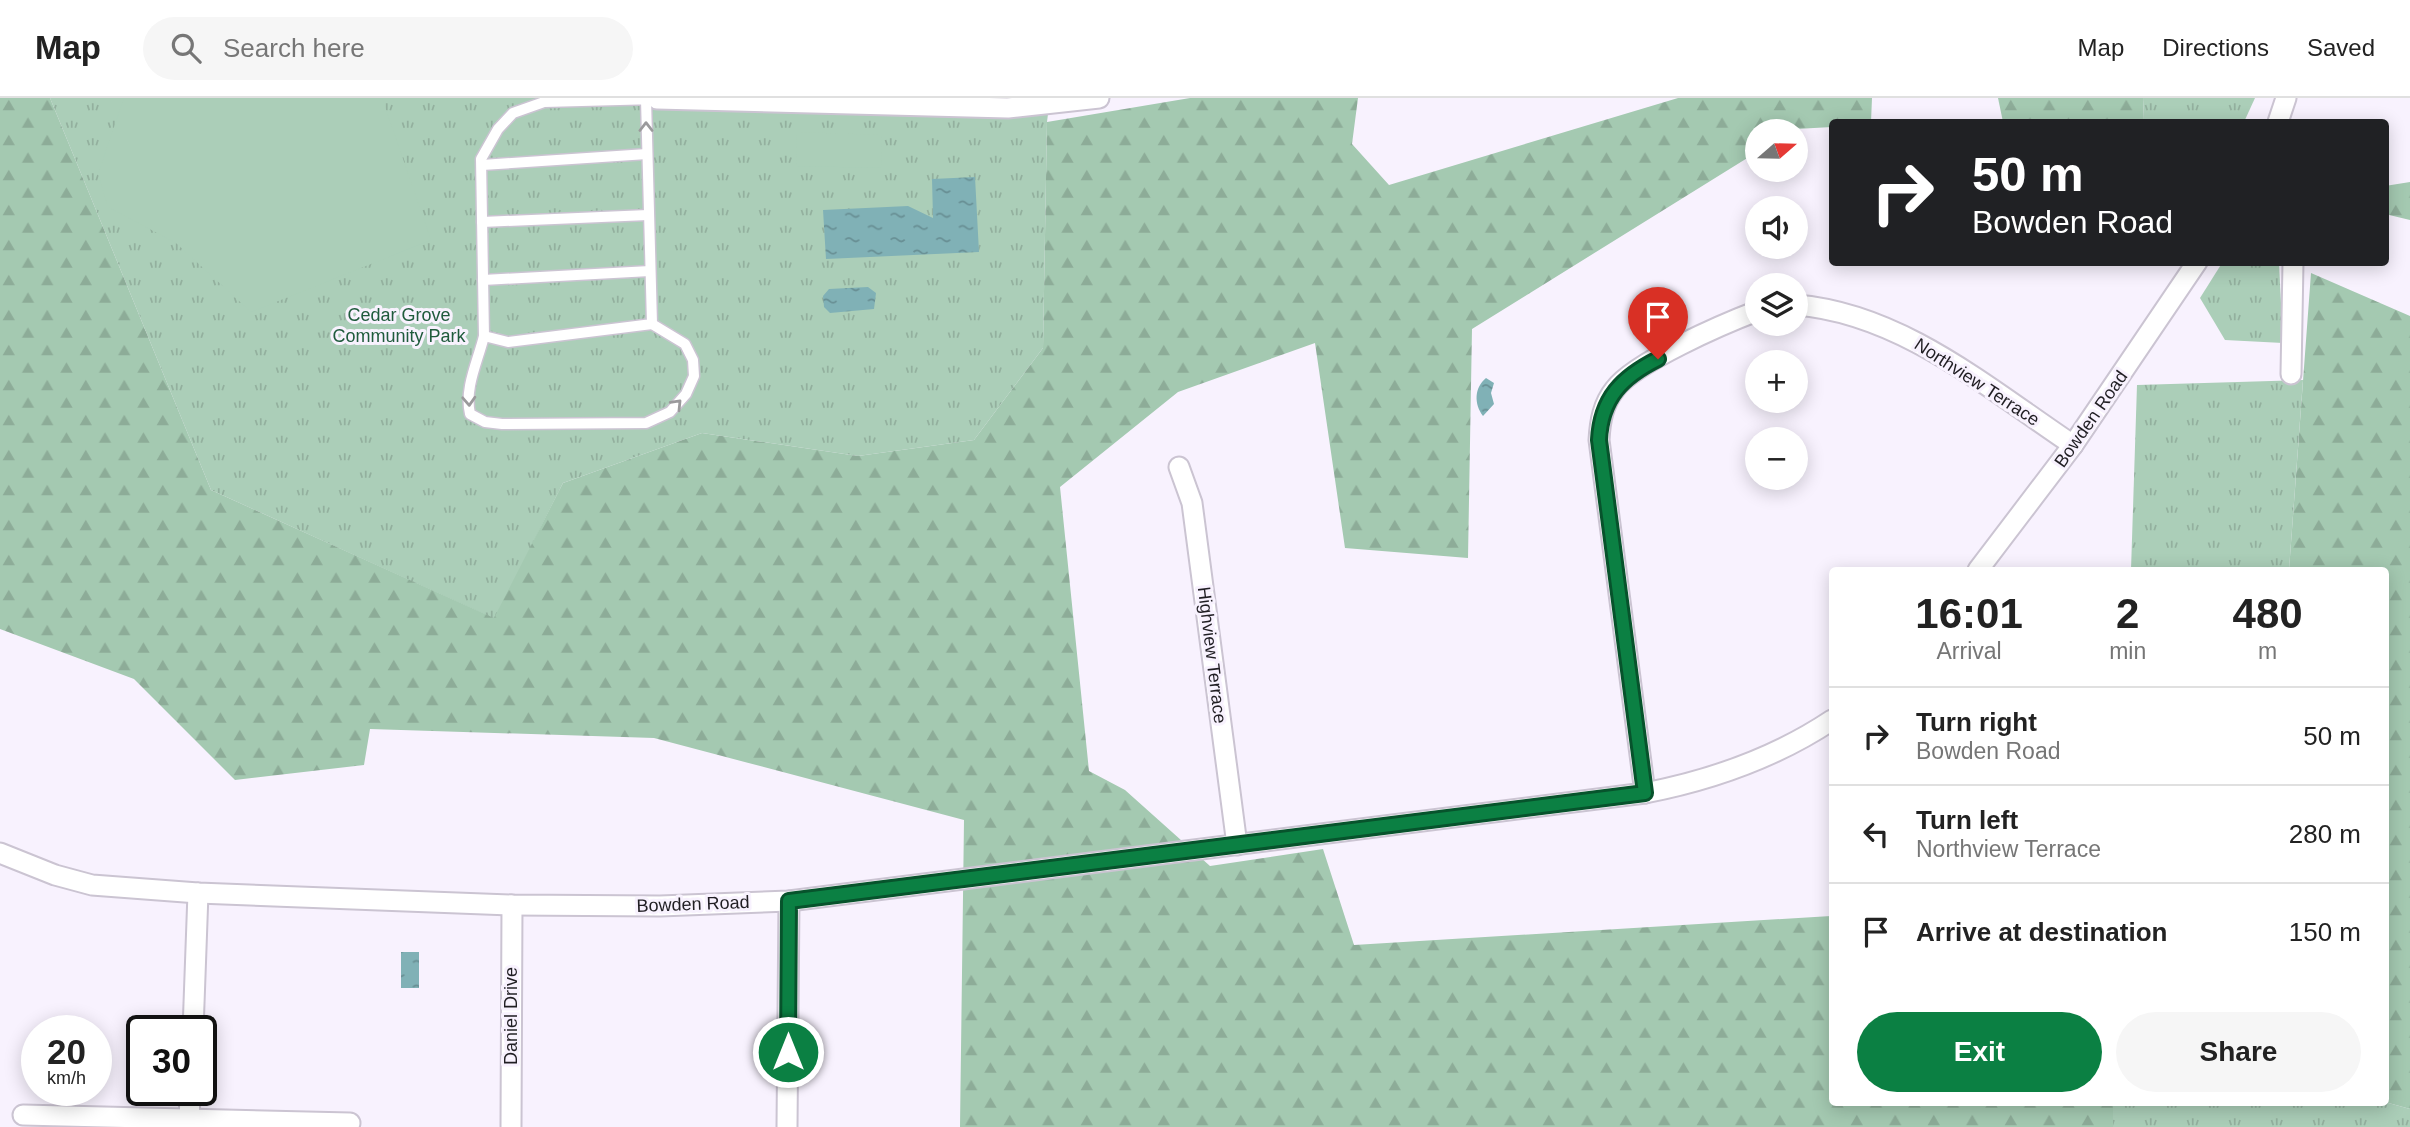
<!DOCTYPE html>
<meta charset="utf-8">
<style>
:root{--surface:#fff;--page:#f6f6f6;--text:#222;--muted:#767676;--line:#e0e0e0;--accent:#0b8043}
body{margin:0;font-family:Arial,sans-serif;background:var(--page);color:var(--text);height:100vh;display:flex;flex-direction:column;font-size:26px;white-space:nowrap}
*{box-sizing:border-box;margin:0}
p{font-size:23px;color:var(--muted)}
.icon{flex:none;width:38px;height:38px;fill:none;stroke:currentColor;stroke-width:2;stroke-linecap:round;stroke-linejoin:round}
.map{position:relative;flex:1;overflow:hidden}
.panel{position:absolute;left:1829px;top:469px;width:560px;height:539px;display:flex;flex-direction:column;background:var(--surface);border-radius:7px;box-shadow:0 4px 18px #0003}
.panel>*{flex:none}
.top-card{position:absolute;left:1829px;top:21px;width:560px;height:147px;border-radius:7px;box-shadow:0 4px 18px #0003;background:#202124;color:#fff;overflow:hidden}
.needle{width:46px;rotate:70deg}
.fabs{position:absolute;left:1745px;top:21px;display:grid;gap:14px}
.fabs a{display:grid;place-items:center;width:63px;height:63px;border-radius:50%;background:var(--surface);box-shadow:0 4px 18px #0003;font-size:35px}
.speed{position:absolute;left:21px;top:917px;display:flex;gap:14px;font-size:35px;font-weight:700;text-align:center}
.speed>*{display:grid;place-content:center;width:91px;height:91px;border-radius:50%;background:var(--surface);box-shadow:0 4px 18px #0003;line-height:1}
.speed small{font-size:18px;font-weight:400}
.speed .limit{border:4px solid #111;border-radius:10px;background:#fff;color:#111}
.pin{position:absolute;display:grid;place-items:center;width:60px;height:60px;color:#fff;margin:-72px -30px;border-radius:50% 50% 50% 0;rotate:-45deg;box-shadow:0 0 7px #0007}
.pin .icon{rotate:45deg}
.me{position:absolute;width:77px;margin:-38px;rotate:0deg;stroke-linejoin:round;filter:drop-shadow(0 0 5px #0008)}
.turn{display:flex;align-items:center;gap:24px;height:147px;padding:0 28px;font-size:32px}
.turn .icon{width:91px;height:91px;stroke-width:2.5}
.turn b{display:block;font-size:49px;line-height:60px}
.eta{display:flex;justify-content:space-evenly;align-items:center;height:119px;text-align:center}
.eta b{font-size:42px;font-weight:800;line-height:49px}
.button{display:flex;gap:14px;margin-top:auto;padding:14px 28px}
.button a{flex:1;height:80px;border-radius:42px;background:var(--accent);color:#fff;font-size:28px;font-weight:800;line-height:80px;text-align:center}
.button a+a{background:var(--page);color:var(--text)}
ul{padding:0;list-style:none}
li{display:flex;align-items:center;gap:21px;height:98px;padding:0 28px;border-top:2px solid var(--line)}
li div{flex:1}
li b{display:block;font-size:26px}
li em{font-style:normal}
header{display:flex;align-items:center;gap:42px;box-sizing:border-box;height:98px;padding:0 35px;background:var(--surface);border-bottom:2px solid var(--line)}
header strong{font-size:33px}
nav{display:flex;gap:38px;margin-inline-start:auto;font-size:24px}
.search{width:490px;height:63px;background:var(--page);display:flex;align-items:center;gap:18px;box-sizing:border-box;padding:0 24px;border-radius:38px;color:var(--muted);font-size:26px}
.map>svg:first-child{display:block}
</style>
<header>
<strong>Map</strong>
<div class="search"><svg class="icon" aria-label="search" viewBox="0 0 24 24"><circle cx="10" cy="10" r="6"/><path d="M15 15l6 6"/></svg>Search here</div>
<nav><a>Map</a><a>Directions</a><a>Saved</a></nav>
</header>
<div class="map">
<svg width="2410" height="1029" viewBox="0 0 2410 1029">
<defs>
<pattern id="grass-tufts" width="24" height="20" patternUnits="userSpaceOnUse" patternTransform="scale(1.75)"><rect width="24" height="20" fill="#abceb8"/><path d="M3 7l-1-3M5 7V3M7 7l1-3M15 17l-1-3M17 17v-4M19 17l1-3" fill="none" stroke="#93b09e"/></pattern>
<pattern id="forest-firs" width="22" height="20" patternUnits="userSpaceOnUse" patternTransform="scale(1.75)"><rect width="22" height="20" fill="#a4c9b1"/><path d="M5 1l3.5 6h-7zM16 11l3.5 6h-7z" fill="#8dac98"/></pattern>
<pattern id="water-ripples" width="26" height="14" patternUnits="userSpaceOnUse" patternTransform="scale(1.75)"><rect width="26" height="14" fill="#80b1b6"/><path d="M2 4q2-2 4 0t4 0M15 11q2-2 4 0t4 0" fill="none" stroke="#688f94"/></pattern>
</defs>
<rect width="100%" height="100%" fill="#f8f2fe"/>
<!-- grass -->
<g fill="url(#grass-tufts)">
<polygon points="50,0 1050,0 1047,24 1043,250 974,342 858,358 702,335 563,385 495,521 211,392"/>
<polygon points="2143,0 2255,0 2244,24 2144,24"/>
<polygon points="2222,165 2279,165 2283,245 2225,242 2200,200"/>
<polygon points="2303,282 2289,472 2131,472 2137,287"/>
<polygon points="2385,1004 2410,1011 2410,1029 2113,1029 2113,1005"/>
</g>
<!-- forest -->
<g fill="url(#forest-firs)">
<polygon points="0,0 50,0 211,392 494,520 563,385 702,335 858,358 974,342 1043,250 1047,24 1190,0 1358,0 1352,46 1389,87 1678,0 1872,0 1871,24 1832,24 1832,29 1757,33 1757,54 1472,231 1468,460 1345,450 1315,245 1178,294 1060,389 1089,673 1125,692 1210,768 1323,751 1354,847 1831,818 1832,1004 2113,1005 2113,1029 960,1029 964,722 654,640 370,631 364,667 235,682 134,581 0,531"/>
<polygon points="1998,0 2143,0 2144,24 2003,24"/>
<polygon points="2410,84 2410,122 2385,116 2385,88"/>
<polygon points="2311,175 2410,218 2410,1011 2385,1004 2385,472 2289,472"/>
</g>
<!-- pitch -->
<g fill="#abceb8">
<polygon points="124,0 382,0 431,142 251,214 176,145 108,109 98,76"/>
<polygon points="797,34 882,37 881,70 796,68"/>
</g>
<!-- water -->
<g fill="url(#water-ripples)">
<polygon points="975,79 979,154 826,161 823,112 908,108 933,120 932,81"/>
<polygon points="868,189 876,195 874,211 830,215 824,209 823,198 829,191"/>
<path d="M1486 280 1494 285 1491 295 1494 306 1483 318C1474 306 1474 290 1486 280Z"/>
<rect x="401" y="854" width="18" height="36"/>
</g>
<g fill="none" stroke-linecap="round" stroke-linejoin="round">
<!-- lane casing -->
<g stroke="#cbc4d2" stroke-width="13">
<g id="lane">
<polyline points="646,1 652,226 508,244 484,238 481,61 498,31 513,15 544,4 657,1"/>
<polyline points="482,67 647,56"/>
<polyline points="482,124 648,117"/>
<polyline points="483,182 650,173"/>
<path d="M484 238C478 263 464 290 470 316L485 324 502 326 646 325 670 314 686 296 694 278 693 262 685 246 652 226"/>
</g>
</g>
<!-- street casing -->
<g stroke="#cbc4d2" stroke-width="23">
<g id="street">
<polyline points="657,1 1008,10 1099,0"/>
<polyline points="2278,24 2286,0"/>
<path d="M1796 207C1901 215 1989 291 2073 347"/>
<polyline points="2291,276 2293,164"/>
<polyline points="1179,369 1192,405 1237,747"/>
<polyline points="1978,472 2073,347 2197,164"/>
<path d="M1645 695 1599 342C1600 323 1603 306 1615 291 1635 264 1723 226 1757 213"/>
<path d="M0 755 55 777 92 787 198 795 512 807 660 808 789 803 1645 695C1712 682 1775 660 1832 622"/>
<polyline points="193,933 198,795"/>
<polyline points="23,1017 350,1025"/>
<polyline points="189,1029 190,992"/>
<polyline points="511,1029 512,807"/>
<polyline points="787,1029 789,803"/>
</g>
</g>
<!-- lane -->
<use href="#lane" stroke="#fff" stroke-width="10"/>
<!-- street -->
<use href="#street" stroke="#fff" stroke-width="19"/>
</g>
<!-- one-way arrows -->
<defs><path id="oneway-chevron" d="M-2-3.5L2.5 0L-2 3.5" fill="none" stroke-width="1.6" stroke-linecap="round" stroke-linejoin="round" transform="scale(1.75)"/></defs>
<g stroke="#9b9a9c">
<use href="#oneway-chevron" transform="translate(646 29) rotate(-90)"/>
<use href="#oneway-chevron" transform="translate(469 303) rotate(87)"/>
<use href="#oneway-chevron" transform="translate(677 306) rotate(-46)"/>
</g>
<g fill="none" stroke-linecap="round" stroke-linejoin="round">
<!-- route casing -->
<g stroke="#07532c" stroke-width="18">
<path id="route" d="M788 954 789 803 1645 695 1599 342C1601 300 1622 279 1658 261"/>
</g>
<!-- route -->
<use href="#route" stroke="#0b8043" stroke-width="12"/>
</g>
<g text-anchor="middle" stroke-width="6" stroke-linejoin="round" paint-order="stroke">
<!-- park labels -->
<g font-size="18" fill="#1f5b3c" stroke="#f8f2fe">
<text x="399" y="223">Cedar Grove<tspan x="399" dy="21">Community Park</tspan></text>
</g>
<!-- street labels -->
<g font-size="18" fill="#201e23" stroke="#f8f2fe">
<text transform="translate(1977 284) rotate(33)" y="6">Northview Terrace</text>
<text transform="translate(2091 321) rotate(-55)" y="6">Bowden Road</text>
<text transform="translate(1212 557) rotate(83)" y="6">Highview Terrace</text>
<text transform="translate(693 806) rotate(-2)" y="6">Bowden Road</text>
<text transform="translate(511 918) rotate(-90)" y="6">Daniel Drive</text>
</g>
</g>
</svg>
<div class="fabs">
<a><svg class="needle" viewBox="-14 -14 28 28"><path d="M0-13l5 13h-10z" fill="#e53935"/><path d="M0 13l5-13h-10z" fill="#767676"/></svg></a>
<a><svg class="icon" aria-label="sound" viewBox="0 0 24 24"><path d="M4 9h4l5-4v14l-5-4H4zM17 9q2 3 0 6"/></svg></a>
<a><svg class="icon" aria-label="layers" viewBox="0 0 24 24"><path d="M12 4l9 5-9 5-9-5zM3 14l9 5 9-5"/></svg></a>
<a>+</a>
<a>−</a>
</div>
<div class="speed"><div>20<small>km/h</small></div><div class="limit">30</div></div>
<div class="pin" style="left:1658px;top:261px;background:#d93025"><svg class="icon" aria-label="arrive" viewBox="0 0 24 24"><path d="M6 21V4h12l-3 4 3 4H6"/></svg></div>
<svg class="me" style="left:788px;top:954px" viewBox="-20 -20 40 40"><circle r="17" fill="#0b8043" stroke="#fff" stroke-width="3"/><path d="M0-11L8 9 0 5-8 9z" fill="#fff"/></svg>
<div class="top-card">
<div class="turn"><svg class="icon" aria-label="right" viewBox="0 0 24 24"><path d="M7 20v-9h11M14 6l5 5-5 5"/></svg><div><b>50 m</b>Bowden Road</div></div>
</div>
<section class="panel">
<div class="eta">
<div><b>16:01</b><p>Arrival</p></div>
<div><b>2</b><p>min</p></div>
<div><b>480</b><p>m</p></div>
</div>
<ul>
<li><svg class="icon" aria-label="right" viewBox="0 0 24 24"><path d="M7 20v-9h11M14 6l5 5-5 5"/></svg><div><b>Turn right</b><p>Bowden Road</p></div><em>50 m</em></li>
<li><svg class="icon" aria-label="left" viewBox="0 0 24 24"><path d="M17 20v-9H6M10 6l-5 5 5 5"/></svg><div><b>Turn left</b><p>Northview Terrace</p></div><em>280 m</em></li>
<li><svg class="icon" aria-label="arrive" viewBox="0 0 24 24"><path d="M6 21V4h12l-3 4 3 4H6"/></svg><div><b>Arrive at destination</b></div><em>150 m</em></li>
</ul>
<div class="button"><a>Exit</a><a>Share</a></div>
</section>
</div>
